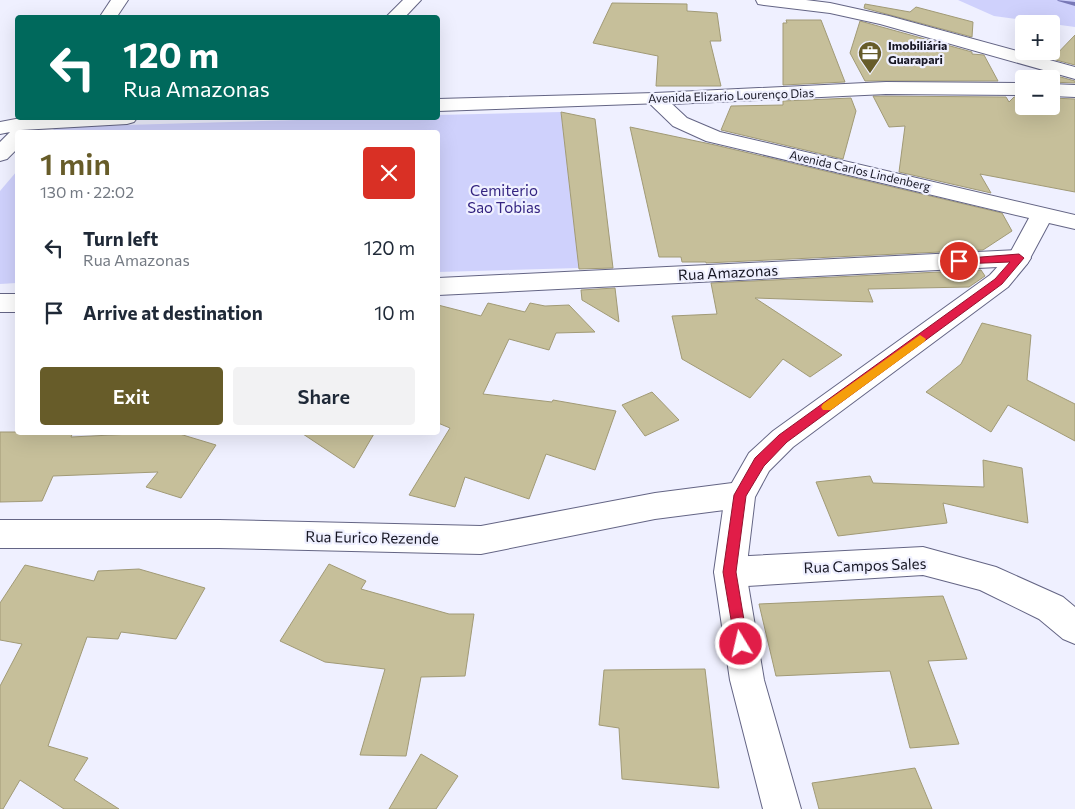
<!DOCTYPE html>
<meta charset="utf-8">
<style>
:root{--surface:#fff;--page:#f2f2f3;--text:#1f2937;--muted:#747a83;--accent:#675c29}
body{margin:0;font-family:Commissioner,sans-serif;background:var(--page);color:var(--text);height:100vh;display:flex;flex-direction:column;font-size:19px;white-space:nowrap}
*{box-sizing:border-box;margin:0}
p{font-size:16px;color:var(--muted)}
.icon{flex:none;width:28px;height:28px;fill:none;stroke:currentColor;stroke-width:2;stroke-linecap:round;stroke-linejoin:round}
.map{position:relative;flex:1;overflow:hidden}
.details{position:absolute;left:15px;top:130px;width:425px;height:305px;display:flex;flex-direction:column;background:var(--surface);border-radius:5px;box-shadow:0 5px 20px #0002}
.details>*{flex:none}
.banner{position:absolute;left:15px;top:15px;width:425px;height:105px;border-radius:5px;box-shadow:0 5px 20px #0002;background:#00695c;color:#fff;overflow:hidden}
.fabs{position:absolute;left:1015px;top:15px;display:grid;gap:10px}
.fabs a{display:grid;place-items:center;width:45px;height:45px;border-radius:5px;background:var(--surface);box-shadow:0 5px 20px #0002;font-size:25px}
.pin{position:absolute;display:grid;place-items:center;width:42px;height:42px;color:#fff;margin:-21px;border:2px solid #fff;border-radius:50%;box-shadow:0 1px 5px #0007}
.me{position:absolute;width:55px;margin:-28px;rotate:351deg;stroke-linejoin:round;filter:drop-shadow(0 0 4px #0008)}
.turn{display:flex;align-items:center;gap:18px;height:105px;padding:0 25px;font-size:22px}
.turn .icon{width:65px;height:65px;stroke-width:2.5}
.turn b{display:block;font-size:35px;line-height:42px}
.round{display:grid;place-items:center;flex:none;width:52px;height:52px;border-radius:5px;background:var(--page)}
.overview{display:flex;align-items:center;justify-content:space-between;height:85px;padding:0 25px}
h1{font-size:30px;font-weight:600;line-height:38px;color:var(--accent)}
.action{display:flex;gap:10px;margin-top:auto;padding:10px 25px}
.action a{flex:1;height:58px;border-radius:5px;background:var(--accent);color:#fff;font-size:20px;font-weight:600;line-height:58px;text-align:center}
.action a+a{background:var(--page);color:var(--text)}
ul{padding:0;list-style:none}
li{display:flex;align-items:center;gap:15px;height:65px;padding:0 25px}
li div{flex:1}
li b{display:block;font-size:19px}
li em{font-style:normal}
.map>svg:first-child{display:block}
</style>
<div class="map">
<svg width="1075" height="809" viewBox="0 0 1075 809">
<rect width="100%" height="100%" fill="#eff0ff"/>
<!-- green -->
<g fill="#cfd1fc">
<polygon points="958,0 1075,0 1075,27 994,16"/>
<polygon points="561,112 579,268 438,272 438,132 51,132 56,127 367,118 438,118 438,115"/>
<polygon points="17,171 17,283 0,284 0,191"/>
</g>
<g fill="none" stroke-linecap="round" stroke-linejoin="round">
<!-- stream -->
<polygon fill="#7979b7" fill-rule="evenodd" points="1057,0 1075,2 1075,6 1058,1"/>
</g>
<!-- building -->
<g fill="#c6bf9a" stroke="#a19a76">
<polygon points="612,3 687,4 687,11 717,13 721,41 710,41 721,86 656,86 658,56 593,43"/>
<polygon points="865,4 910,12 916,7 973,22 972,37 864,8"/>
<polygon points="786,20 821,20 845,82 783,85 783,23 787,23"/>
<polygon points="860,21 972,52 972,54 984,55 998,81 865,81 850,53"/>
<polygon points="1075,35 1075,65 1052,59"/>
<polygon points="1039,71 1075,81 1075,83 1051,82 1051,79 1032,79"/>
<polygon points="873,96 1006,97 1009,102 1014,97 1024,97 1024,106 1051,106 1051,98 1075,99 1075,192 980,174 991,193 899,172 905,126 889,127"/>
<polygon points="851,98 856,111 843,159 721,130 731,106 783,105 783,101"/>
<polygon points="561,112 595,119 613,268 579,269"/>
<polygon points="630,127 715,145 1002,213 1012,231 983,250 706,263 706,262 682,262 681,257 659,257"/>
<polygon points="981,270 985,276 969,287 868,289 873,302 755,298 842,355 810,377 783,359 750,398 682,359 672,316 717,314 711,283"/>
<polygon points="615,288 619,322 582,300 581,290"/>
<polygon points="488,303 525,312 530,303 545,306 569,305 595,332 556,333 549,350 509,339 483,394 552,402 553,400 616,411 595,470 546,454 529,499 465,477 455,507 409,495 450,428 438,423 438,305 481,316"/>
<polygon points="982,323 1031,335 1027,380 1075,404 1075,441 1008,405 991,432 926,392 961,364"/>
<polygon points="652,392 679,420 645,436 622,405"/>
<polygon points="0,432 73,432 71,437 173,432 216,445 181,498 146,487 158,472 53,476 42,501 0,502"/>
<polygon points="300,432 375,432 354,468"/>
<polygon points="983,460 1022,468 1028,523 943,503 947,523 838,536 816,482 870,476 873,483 984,487"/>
<polygon points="329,564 366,581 361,589 449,614 474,614 465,676 421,677 406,756 360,755 385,669 325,662 280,641"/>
<polygon points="25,565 94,581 98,571 139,569 205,588 176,639 121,632 118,639 87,637 48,746 88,758 74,780 119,809 64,809 20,780 3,809 0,809 0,686 22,644 0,640 0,603"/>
<polygon points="943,596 967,659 928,661 959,744 910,748 890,671 776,676 759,604"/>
<polygon points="705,669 719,788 622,779 619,728 599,725 604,670"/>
<polygon points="421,754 458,776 436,809 389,809"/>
<polygon points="915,768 932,809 819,809 812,783"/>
</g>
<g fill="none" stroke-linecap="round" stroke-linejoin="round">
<!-- minor casing -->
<g stroke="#646585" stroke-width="2">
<g id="minor">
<polygon points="111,0 128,0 116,18 99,18"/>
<polygon points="403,0 421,0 404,18 385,18"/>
<polygon points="756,0 806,0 830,3 889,16 1075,67 1075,79 880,24 830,13 764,5 758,4"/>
<polygon points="655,93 662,95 665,99 662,103 438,111 438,99"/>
<polygon points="21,118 137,118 134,122 127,124 21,130 26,132 18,132 18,148 7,159 0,161 0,142 10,132 0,134 0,122"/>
<polygon points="1019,250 1027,252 1031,258 1027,264 1019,266 438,295 438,278"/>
<rect x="0" y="294" width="18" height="18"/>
<polygon points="740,482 751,486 755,495 751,504 740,508 655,519 481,554 219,548 0,548 0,520 219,520 481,526 655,493"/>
<polygon points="923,547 996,567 1063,597 1075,607 1075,644 1063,639 1039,619 980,590 923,575 730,587 719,582 714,572 719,562 730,557"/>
</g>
</g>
<!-- tertiary casing -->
<g stroke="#646585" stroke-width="2">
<g id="tertiary">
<polygon points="886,82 1024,83 1024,95 886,94 672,104 687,118 720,132 1075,215 1075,229 1049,223 1027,264 1008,287 793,447 769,471 755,497 746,572 764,680 801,809 763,809 730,680 714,572 725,495 749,453 773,431 990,275 1010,253 1029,218 706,141 673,126 645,99 648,95 655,93"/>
<polygon points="1051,84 1075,85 1075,97 1051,96"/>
</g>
</g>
<!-- minor -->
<use href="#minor" fill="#fff" fill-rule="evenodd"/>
<!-- tertiary -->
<use href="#tertiary" fill="#fff" fill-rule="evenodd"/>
</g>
<!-- route -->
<polygon fill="#e11d48" stroke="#92132f" points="1019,254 1024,258 1002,284 787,442 764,466 746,496 736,572 748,644 746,649 741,651 736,649 723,572 734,495 755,458 779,435 995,279 1010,262 959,264 954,261 956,259"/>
<!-- slow -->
<polygon fill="#f59e0b" points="920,335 926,339 924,342 831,410 823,410 821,407 823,404"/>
<!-- icons -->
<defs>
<g id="office-pin" transform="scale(1.25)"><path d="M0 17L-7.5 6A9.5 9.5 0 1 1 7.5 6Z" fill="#675c29" stroke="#eff0ff"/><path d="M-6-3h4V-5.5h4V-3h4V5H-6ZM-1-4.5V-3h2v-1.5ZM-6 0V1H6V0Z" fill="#fff"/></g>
</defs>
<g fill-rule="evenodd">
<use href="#office-pin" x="870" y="53"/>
</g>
<g text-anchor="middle" stroke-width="4.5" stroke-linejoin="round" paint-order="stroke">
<!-- far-poi labels -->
<g font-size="12" font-weight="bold" fill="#161623" stroke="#eff0ff" text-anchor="start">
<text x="888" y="50">Imobiliária<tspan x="888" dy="14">Guarapari</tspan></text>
</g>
<!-- far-street labels -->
<g font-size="12" fill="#161623" stroke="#eff0ff">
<text transform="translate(731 96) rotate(-2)" y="4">Avenida Elizario Lourenço Dias</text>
<text transform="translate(860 171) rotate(13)" y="4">Avenida Carlos Lindenberg</text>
</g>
<!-- park labels -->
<g font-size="15" fill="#342481" stroke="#eff0ff">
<text x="504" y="196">Cemiterio<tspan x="504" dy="17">Sao Tobias</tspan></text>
</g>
<!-- street labels -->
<g font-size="15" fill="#161623" stroke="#eff0ff">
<text transform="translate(728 273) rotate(-3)" y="5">Rua Amazonas</text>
<text transform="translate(372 538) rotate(1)" y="5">Rua Eurico Rezende</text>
<text transform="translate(865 566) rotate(-2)" y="5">Rua Campos Sales</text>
</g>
</g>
</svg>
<div class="fabs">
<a>+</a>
<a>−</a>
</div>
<div class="pin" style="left:959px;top:261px;background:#d93025"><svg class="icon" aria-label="arrive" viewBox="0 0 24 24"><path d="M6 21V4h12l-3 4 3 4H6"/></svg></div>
<svg class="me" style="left:741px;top:644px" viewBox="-20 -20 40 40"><circle r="17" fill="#e11d48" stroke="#fff" stroke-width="3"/><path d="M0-11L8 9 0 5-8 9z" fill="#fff"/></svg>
<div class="banner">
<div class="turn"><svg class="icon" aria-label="left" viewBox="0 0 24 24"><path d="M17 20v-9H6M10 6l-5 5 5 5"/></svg><div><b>120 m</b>Rua Amazonas</div></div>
</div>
<section class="details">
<div class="overview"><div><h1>1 min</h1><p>130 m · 22:02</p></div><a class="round" style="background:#d93025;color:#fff"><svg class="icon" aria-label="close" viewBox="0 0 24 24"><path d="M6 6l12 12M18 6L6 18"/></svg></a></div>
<ul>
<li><svg class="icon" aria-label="left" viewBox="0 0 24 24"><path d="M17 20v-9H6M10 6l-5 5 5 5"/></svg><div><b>Turn left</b><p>Rua Amazonas</p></div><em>120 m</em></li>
<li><svg class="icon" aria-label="arrive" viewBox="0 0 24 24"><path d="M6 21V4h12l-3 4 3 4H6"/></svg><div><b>Arrive at destination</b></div><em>10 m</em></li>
</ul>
<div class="action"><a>Exit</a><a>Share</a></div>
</section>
</div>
